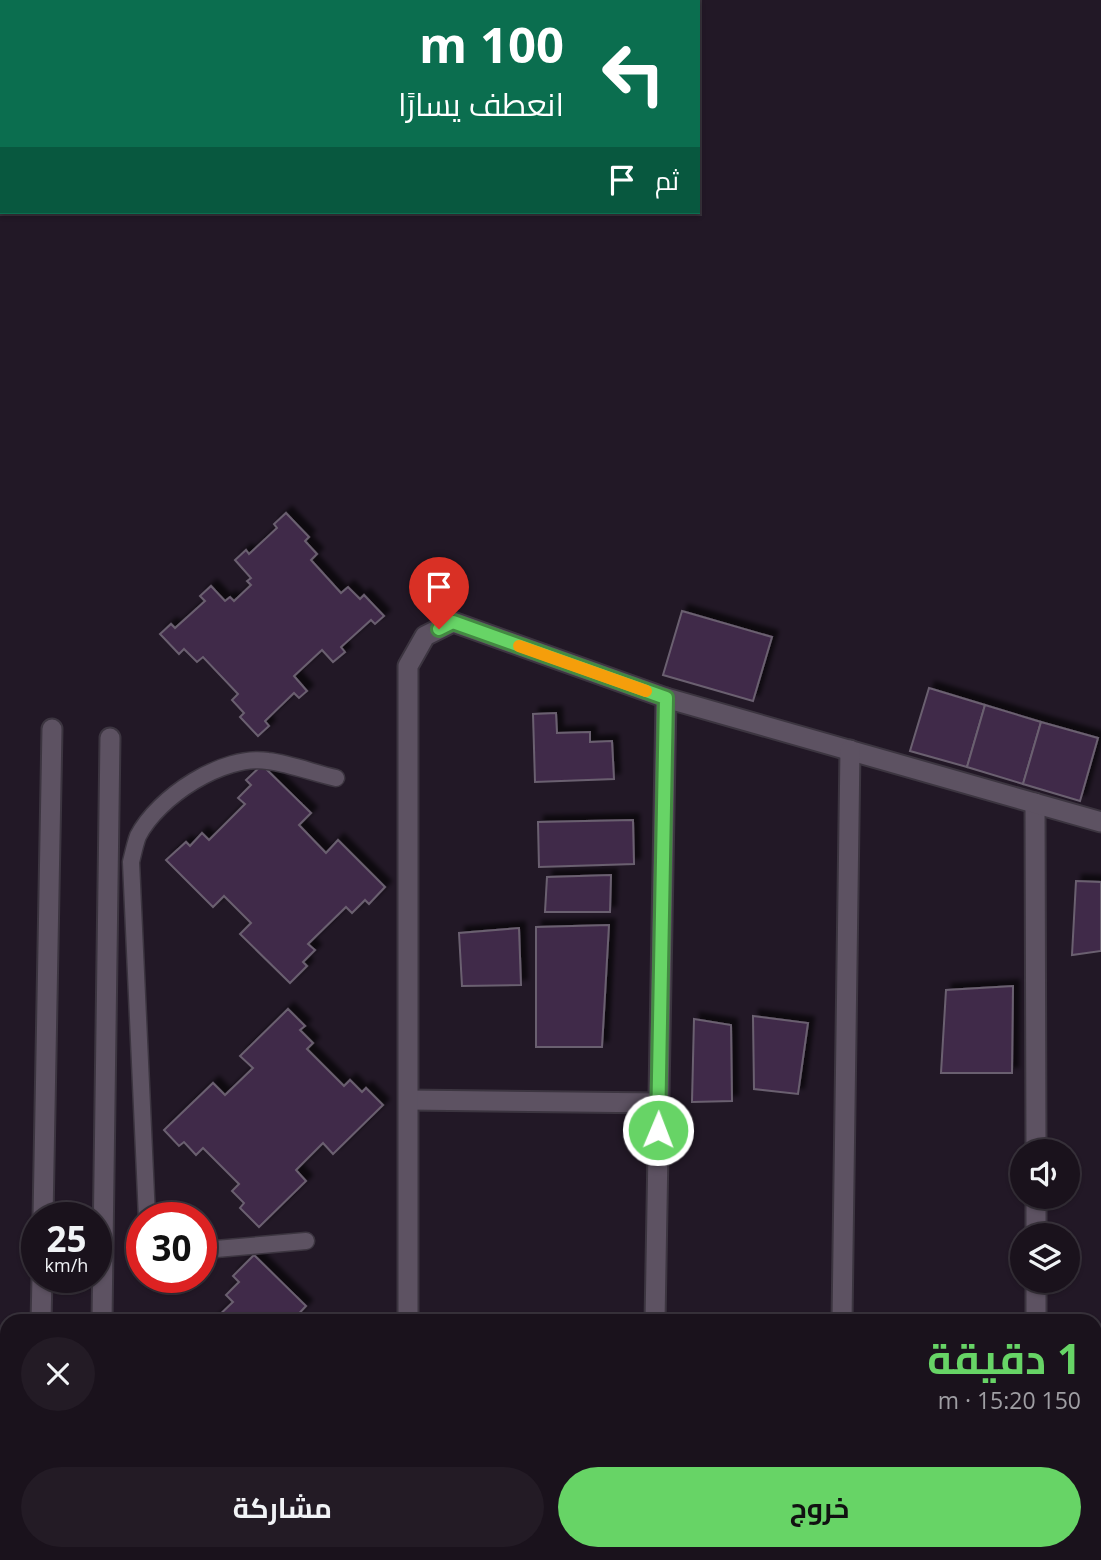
<!DOCTYPE html>
<html lang="ar">
<meta charset="utf-8">
<style>
:root{--surface:#1a121c;--page:#231b25;--text:#f1f3f6;--muted:#9f9ea3;--line:#38323b;--accent:#67d466}
body{margin:0;font-family:"Open Sans",Cairo,sans-serif;background:var(--page);color:var(--text);direction:rtl;height:100vh;display:flex;flex-direction:column;font-size:26px;white-space:nowrap}
*{box-sizing:border-box;margin:0}
p{font-size:23px;color:var(--muted)}
.icon{flex:none;width:38px;height:38px;fill:none;stroke:currentColor;stroke-width:2;stroke-linecap:round;stroke-linejoin:round}
.map{position:relative;flex:1;overflow:hidden;direction:ltr}
.details{position:absolute;left:0px;top:1314px;width:1102px;height:247px;display:flex;flex-direction:column;background:var(--surface);border-radius:21px 21px 0 0;box-shadow:0 2px 5px #0004,0 0 0 2px var(--line);direction:rtl}
.details>*{flex:none}
.banner{position:absolute;left:0px;top:0px;width:700px;height:214px;box-shadow:0 2px 5px #0004,0 0 0 2px var(--line);direction:rtl;background:#0b6e4f;color:#fff;overflow:hidden}
.tools{position:absolute;left:1010px;top:1139px;display:grid;gap:14px}
.tools a{display:grid;place-items:center;width:70px;height:70px;border-radius:50%;background:var(--surface);box-shadow:0 2px 5px #0004,0 0 0 2px var(--line);font-size:35px}
.speed{position:absolute;left:21px;top:1202px;display:flex;gap:14px;font-size:35px;font-weight:700;text-align:center}
.speed>*{display:grid;place-content:center;width:91px;height:91px;border-radius:50%;background:var(--surface);box-shadow:0 2px 5px #0004,0 0 0 2px var(--line);line-height:1}
.speed small{font-size:18px;font-weight:400}
.speed .limit{border:10px solid #d22;background:#fff;color:#111}
.pin{position:absolute;display:grid;place-items:center;width:60px;height:60px;color:#fff;margin:-72px -30px;border-radius:50% 50% 50% 0;rotate:-45deg;box-shadow:0 0 7px #0007}
.pin .icon{rotate:45deg}
.me{position:absolute;width:77px;margin:-38px;rotate:1deg;stroke-linejoin:round;filter:drop-shadow(0 0 5px #0008)}
.turn{display:flex;align-items:center;gap:24px;height:147px;padding:0 21px;font-size:32px}
.turn .icon{width:91px;height:91px;stroke-width:2.5}
.turn b{display:block;font-size:49px;line-height:60px}
.then{display:flex;align-items:center;height:66px;padding:0 21px;background:#0003;gap:14px;font-size:26px}
.round{display:grid;place-items:center;flex:none;width:74px;height:74px;border-radius:37px;background:var(--page)}
.summary{display:flex;align-items:center;justify-content:space-between;height:119px;padding:0 21px}
h1{font-size:42px;font-weight:700;line-height:52px;color:var(--accent)}
.action{display:flex;gap:14px;margin-top:auto;padding:14px 21px}
.action a{flex:1;height:80px;border-radius:42px;background:var(--accent);color:#111;font-size:28px;font-weight:700;line-height:80px;text-align:center}
.action a+a{background:var(--page);color:var(--text)}
.map>svg:first-child{display:block}
</style>
<div class="map">
<svg width="1101" height="1560" viewBox="0 0 1101 1560">
<defs>
<filter id="shadow"><feDropShadow dx="6" dy="-6" stdDeviation="2" flood-color="#0009"/></filter>
</defs>
<rect width="100%" height="100%" fill="#221826"/>
<!-- building -->
<g fill="#41294a" stroke="#6b6070" stroke-width="2" filter="url(#shadow)">
<polygon points="286,513 309,537 305,541 317,554 311,560 341,593 348,587 360,599 364,595 384,616 375,624 371,620 341,647 345,652 333,662 322,650 294,676 307,691 299,698 294,693 265,721 269,726 258,736 240,717 244,713 232,700 238,694 203,657 197,662 184,649 179,654 160,634 171,624 175,628 205,601 200,596 211,586 225,601 230,597 234,601 251,585 247,581 251,578 235,560 246,550 249,554 277,528 274,524"/>
<polygon points="682,611 772,637 753,701 663,675"/>
<polygon points="929,688 985,705 967,767 910,751"/>
<polygon points="985,705 1041,722 1023,784 967,767"/>
<polygon points="556,713 557,733 590,732 590,742 612,741 614,779 535,782 533,714"/>
<polygon points="1041,722 1098,738 1080,801 1023,784"/>
<polygon points="262,765 311,813 299,825 326,853 338,840 385,887 369,904 365,900 352,913 346,907 308,944 315,950 303,962 307,966 290,983 240,934 251,923 224,896 213,907 166,860 186,842 190,846 202,833 209,840 245,804 238,798 251,785 246,780"/>
<polygon points="633,820 634,864 539,867 538,822"/>
<polygon points="611,875 610,912 545,912 547,877"/>
<polygon points="1076,881 1101,882 1101,951 1072,955"/>
<polygon points="609,925 602,1047 536,1047 536,927"/>
<polygon points="519,928 521,985 462,986 459,933"/>
<polygon points="1013,986 1012,1073 941,1073 946,990"/>
<polygon points="288,1009 305,1026 300,1030 313,1043 307,1049 344,1086 350,1080 362,1092 366,1088 383,1105 333,1154 323,1143 296,1170 306,1181 259,1227 240,1208 244,1203 232,1191 239,1184 203,1148 196,1155 184,1142 179,1146 164,1130 213,1083 225,1095 253,1068 240,1056"/>
<polygon points="753,1016 808,1023 798,1094 754,1089"/>
<polygon points="694,1019 731,1025 732,1101 692,1102"/>
<polygon points="254,1255 306,1306 292,1321 213,1321 233,1302 226,1295 239,1282 233,1276"/>
<rect x="681" y="1554" width="28" height="6"/>
<polygon points="723,1554 745,1554 745,1560 722,1560"/>
<polygon points="869,1554 931,1554 932,1560 868,1560"/>
</g>
<g fill="none" stroke-linecap="round" stroke-linejoin="round">
<!-- service casing -->
<g stroke="#3c3540" stroke-width="19">
<g id="service">
<path d="M147 1218 131 862C133 854 135 844 138 836 158 797 223 754 268 761 291 764 314 773 336 778"/>
<polyline points="201,1248 216,1249 306,1241"/>
</g>
</g>
<!-- minor casing -->
<g stroke="#3c3540" stroke-width="23">
<g id="minor">
<polyline points="1035,803 1036,1152"/>
<polyline points="409,1100 659,1103"/>
<polyline points="1036,1197 1036,1236"/>
<polyline points="43,1218 52,729"/>
<polyline points="1036,1281 1036,1321"/>
<polyline points="41,1321 42,1278"/>
<polyline points="102,1321 110,738"/>
<polyline points="408,1321 408,666 425,636 453,622 666,698 1101,822"/>
<polyline points="655,1321 666,698"/>
<polyline points="842,1321 850,750"/>
<polyline points="0,1413 7,1415"/>
<polyline points="0,1486 7,1489"/>
<polyline points="196,1554 213,1560"/>
<polyline points="418,1554 436,1560"/>
<polyline points="608,1554 614,1560"/>
<polyline points="1037,1554 1037,1560"/>
<polyline points="37,1560 37,1554"/>
<polyline points="96,1560 97,1554"/>
<polyline points="651,1560 651,1554"/>
<polyline points="838,1560 838,1554"/>
</g>
</g>
<!-- service -->
<use href="#service" stroke="#5d5262" stroke-width="16"/>
<!-- minor -->
<use href="#minor" stroke="#5d5262" stroke-width="19"/>
</g>
<g fill="none" stroke-linecap="round" stroke-linejoin="round">
<!-- route casing -->
<g stroke="#438a42" stroke-width="18">
<polyline id="route" points="439,629 453,622 666,698 658,1130"/>
</g>
<!-- route -->
<use href="#route" stroke="#67d466" stroke-width="12"/>
<!-- slow -->
<polyline stroke="#f59e0b" stroke-width="12" points="519,646 646,691"/>
</g>
</svg>
<div class="tools">
<a><svg class="icon" aria-label="sound" viewBox="0 0 24 24"><path d="M4 9h4l5-4v14l-5-4H4zM17 9q2 3 0 6"/></svg></a>
<a><svg class="icon" aria-label="layers" viewBox="0 0 24 24"><path d="M12 4l9 5-9 5-9-5zM3 14l9 5 9-5"/></svg></a>
</div>
<div class="speed"><div>25<small>km/h</small></div><div class="limit">30</div></div>
<div class="pin" style="left:439px;top:629px;background:#d93025"><svg class="icon" aria-label="arrive" viewBox="0 0 24 24"><path d="M6 21V4h12l-3 4 3 4H6"/></svg></div>
<svg class="me" style="left:658px;top:1130px" viewBox="-20 -20 40 40"><circle r="17" fill="#67d466" stroke="#fff" stroke-width="3"/><path d="M0-11L8 9 0 5-8 9z" fill="#fff"/></svg>
<div class="banner">
<div class="turn"><svg class="icon" aria-label="left" viewBox="0 0 24 24"><path d="M17 20v-9H6M10 6l-5 5 5 5"/></svg><div><b>100 m</b>انعطف يسارًا</div></div>
<div class="then">ثم<svg class="icon" aria-label="arrive" viewBox="0 0 24 24"><path d="M6 21V4h12l-3 4 3 4H6"/></svg></div>
</div>
<section class="details">
<div class="summary"><div><h1>1 دقيقة</h1><p>150 m · 15:20</p></div><a class="round"><svg class="icon" aria-label="close" viewBox="0 0 24 24"><path d="M6 6l12 12M18 6L6 18"/></svg></a></div>
<div class="action"><a>خروج</a><a>مشاركة</a></div>
</section>
</div>
